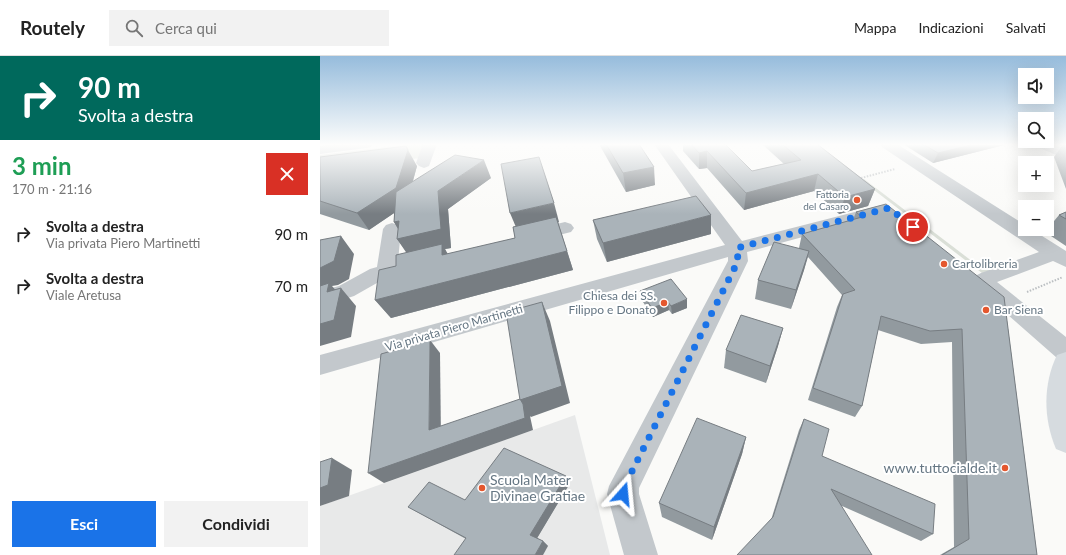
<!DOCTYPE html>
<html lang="it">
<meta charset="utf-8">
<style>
:root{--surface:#fff;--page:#f2f2f2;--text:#222;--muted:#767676;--line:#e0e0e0;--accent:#1a73e8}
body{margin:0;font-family:Lato,sans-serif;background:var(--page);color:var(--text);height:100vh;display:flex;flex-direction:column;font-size:15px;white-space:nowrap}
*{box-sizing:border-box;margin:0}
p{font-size:13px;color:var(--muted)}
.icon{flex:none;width:22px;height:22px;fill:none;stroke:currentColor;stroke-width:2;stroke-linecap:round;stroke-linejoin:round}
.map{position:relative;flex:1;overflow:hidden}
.panel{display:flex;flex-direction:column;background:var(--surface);width:320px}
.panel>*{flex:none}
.banner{background:#00695c;color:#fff;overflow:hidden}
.controls{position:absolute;left:698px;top:12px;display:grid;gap:8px}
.controls a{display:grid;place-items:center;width:36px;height:36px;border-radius:0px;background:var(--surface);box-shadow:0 4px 16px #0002;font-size:20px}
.pin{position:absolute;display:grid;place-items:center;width:34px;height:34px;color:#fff;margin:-17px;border:2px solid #fff;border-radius:50%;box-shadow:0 1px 4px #0007}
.me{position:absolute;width:44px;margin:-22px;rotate:18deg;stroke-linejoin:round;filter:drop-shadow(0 0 3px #0008)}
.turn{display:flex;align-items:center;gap:14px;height:84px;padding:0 12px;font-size:18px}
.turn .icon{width:52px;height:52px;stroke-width:2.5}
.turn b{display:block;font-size:28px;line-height:34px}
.round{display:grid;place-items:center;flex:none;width:42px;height:42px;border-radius:0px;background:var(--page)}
.headline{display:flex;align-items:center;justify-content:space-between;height:68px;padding:0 12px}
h1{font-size:24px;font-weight:700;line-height:30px;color:#1e9e55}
.cta{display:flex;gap:8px;margin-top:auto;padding:8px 12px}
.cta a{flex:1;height:46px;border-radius:0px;background:var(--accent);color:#fff;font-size:16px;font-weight:700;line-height:46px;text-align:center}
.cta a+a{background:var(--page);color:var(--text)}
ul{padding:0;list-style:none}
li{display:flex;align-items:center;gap:12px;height:52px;padding:0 12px}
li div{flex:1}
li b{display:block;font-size:15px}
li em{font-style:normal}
header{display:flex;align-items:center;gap:24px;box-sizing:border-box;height:56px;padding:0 20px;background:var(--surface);border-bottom:1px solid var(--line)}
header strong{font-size:19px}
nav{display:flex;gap:22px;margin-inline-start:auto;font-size:14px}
.search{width:280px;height:36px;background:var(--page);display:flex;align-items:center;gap:10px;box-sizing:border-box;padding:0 14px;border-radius:0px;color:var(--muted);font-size:15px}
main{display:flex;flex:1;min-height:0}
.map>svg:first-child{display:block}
</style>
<header>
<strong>Routely</strong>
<div class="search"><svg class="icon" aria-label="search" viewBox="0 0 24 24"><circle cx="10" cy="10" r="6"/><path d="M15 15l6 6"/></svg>Cerca qui</div>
<nav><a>Mappa</a><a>Indicazioni</a><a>Salvati</a></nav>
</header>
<main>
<section class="panel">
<div class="banner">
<div class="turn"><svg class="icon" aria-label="right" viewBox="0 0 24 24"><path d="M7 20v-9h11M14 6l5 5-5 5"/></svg><div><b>90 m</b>Svolta a destra</div></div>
</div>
<div class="headline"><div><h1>3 min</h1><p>170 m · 21:16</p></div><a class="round" style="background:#d93025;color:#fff"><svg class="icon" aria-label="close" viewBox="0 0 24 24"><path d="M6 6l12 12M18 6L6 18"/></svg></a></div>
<ul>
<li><svg class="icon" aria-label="right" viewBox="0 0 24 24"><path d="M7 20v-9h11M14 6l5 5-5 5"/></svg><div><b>Svolta a destra</b><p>Via privata Piero Martinetti</p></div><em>90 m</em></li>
<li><svg class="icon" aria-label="right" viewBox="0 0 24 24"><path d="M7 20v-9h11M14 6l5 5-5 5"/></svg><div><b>Svolta a destra</b><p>Viale Aretusa</p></div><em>70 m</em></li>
</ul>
<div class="cta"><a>Esci</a><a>Condividi</a></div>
</section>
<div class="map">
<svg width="746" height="499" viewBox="0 0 746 499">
<rect width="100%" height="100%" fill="#fafaf8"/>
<!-- built -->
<polygon fill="#e8e9e9" points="255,359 290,499 0,499 0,450"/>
<!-- green -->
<g fill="#dadfd7">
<polygon points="92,88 104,88 100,102 0,115 0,99"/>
<polygon points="544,123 657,209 667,205 670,208 671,214 662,217 541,124"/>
</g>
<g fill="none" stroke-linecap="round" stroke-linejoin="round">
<!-- path -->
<g stroke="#bbbfc2" stroke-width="2" stroke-dasharray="1.5 1.5" stroke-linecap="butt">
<polyline points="541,122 575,113"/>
<polyline points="707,236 743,221"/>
</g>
<!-- minor -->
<g fill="#c3c8cc" fill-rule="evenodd">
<polygon points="14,88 53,88 51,91 46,92 0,98 0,90"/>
<polygon points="103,88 117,88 109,110 104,112 99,110 96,107"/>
<polygon points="334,88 348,88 422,185 562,149 568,150 571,154 568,158 427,196 428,205 319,432 319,438 338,499 304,499 287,438 289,430 408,205 408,201 0,319 0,299 405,189"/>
<polygon points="560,88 577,88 705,169 705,173 711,173 746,195 746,211 733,205 677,226 746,281 746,305 737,302 655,230 652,225 655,220 661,217 719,196 562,91"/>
<polygon points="715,88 733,88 746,94 746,103 717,91"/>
<polygon points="245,166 251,168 254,172 251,176 211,186 204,184 202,180 204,176"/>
<polygon points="72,167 78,169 81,173 78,206 88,203 95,205 98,210 95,215 64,223 34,240 0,251 0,235 19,230 50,213 57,211 63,173 66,169"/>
</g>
<!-- major -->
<path fill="#d6dbdf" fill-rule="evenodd" d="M746 296V397L736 393C723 362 723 328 737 299Z"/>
</g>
<!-- wall -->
<g fill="#929a9f">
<polygon points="279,88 319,88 335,129 306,136"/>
<polygon points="363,88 405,88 432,115 464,108 442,88 497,88 555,133 548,150 519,158 494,135 424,154 387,112 379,113 363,95"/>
<polygon points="583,88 688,88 613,107"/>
<polygon points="737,88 746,88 746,133 734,101 742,90"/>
<polygon points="0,101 97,110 93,125 171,122 128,153 131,192 125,193 127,198 195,182 193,171 239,166 238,166 253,214 71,262 55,244 76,210 87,196 77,183 78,173 74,166 74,157 49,174 0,158"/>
<polygon points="536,156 684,241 717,499 620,499 634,491 632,286 601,288 558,274 542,350 535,361 488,344 517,251 522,239 488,201 484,214 471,253 435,243 438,224 480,193 479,192 482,178 533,164"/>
<polygon points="746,156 746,190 725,176 739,159"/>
<polygon points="273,164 391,178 287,206 277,183"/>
<polygon points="320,235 367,252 352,258 349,254 333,261 321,243"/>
<polygon points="463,272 458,290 446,327 404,312 406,294"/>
<polygon points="484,363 502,400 613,478 601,485 522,450 451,464 479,374"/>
<polygon points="426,381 422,398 392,484 342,461 339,447"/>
<polygon points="250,427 217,482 223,485 228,490 146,483 88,451 145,444"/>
</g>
<!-- shaded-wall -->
<g fill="#777d82">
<polygon points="655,88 688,88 613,107 618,97"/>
<polygon points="88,94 97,110 86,149 49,174 37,157"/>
<polygon points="387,95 387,112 379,113 379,97"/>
<polygon points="164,104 171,122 128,153 131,192 125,193 133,207 90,202 77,183 83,181 74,166 79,165 118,135"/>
<polygon points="334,111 335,129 306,136 303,117"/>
<polygon points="498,118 494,135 424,154 426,137"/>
<polygon points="555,133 548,150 519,158 525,141"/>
<polygon points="234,147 239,166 198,176 190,157"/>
<polygon points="391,159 391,178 287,206 283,187"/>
<polygon points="21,180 34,198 29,223 18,229 12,230 19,238 21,232 36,250 31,281 0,290 0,212"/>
<polygon points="247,195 253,214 71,262 55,244"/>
<polygon points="489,195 484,214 471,253 476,234"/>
<polygon points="367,243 367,252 352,258 351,250"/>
<polygon points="222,246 230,265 250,347 211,361 210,360 213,374 64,427 48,417 200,344"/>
<polygon points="348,246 349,254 333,261 332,252"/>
<polygon points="463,272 458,290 446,327 450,310"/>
<polygon points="110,284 120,297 121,385 109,374"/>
<polygon points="426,381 422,398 392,484 394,471"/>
<polygon points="12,402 32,414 29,440 0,450 0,432"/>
<polygon points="246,420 250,427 216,484 210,479"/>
<polygon points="223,485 228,490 223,499 215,499"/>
</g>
<!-- building -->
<g fill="#aab3b9" stroke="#777d82">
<polygon points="286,88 319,88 334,111 303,117"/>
<polygon points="371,88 405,88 432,115 481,104 462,88 497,88 555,133 525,141 498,118 426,137 387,95 379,97"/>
<polygon points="603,88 655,88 618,97"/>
<polygon points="86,90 88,94 76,132 37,157 0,145 0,101"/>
<polygon points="135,99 164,104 118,135 121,173 77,183 79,165 74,166 76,136"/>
<polygon points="219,101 234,147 190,157 181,108"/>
<polygon points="376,140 391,159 283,187 273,164"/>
<polygon points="566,148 684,241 717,499 622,499 649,483 642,273 610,275 561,260 542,350 493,332 523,238 535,234 482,178 542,161 536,156"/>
<polygon points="746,156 746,163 739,159"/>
<polygon points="236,161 247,195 55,244 59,214 76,210 76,199 122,188 122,199 195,182 193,171"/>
<polygon points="21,180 14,205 0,212 0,184"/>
<polygon points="454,186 489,195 476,234 438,224"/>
<polygon points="351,223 367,243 351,250 348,246 332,252 320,235"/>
<polygon points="9,227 7,236 21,232 14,264 0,268 0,230"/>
<polygon points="222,246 242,330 200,344 186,256"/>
<polygon points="421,259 463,272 450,310 406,294"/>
<polygon points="110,284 109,374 200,343 203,348 205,362 48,417 61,298"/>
<polygon points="377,362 426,381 394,471 339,447"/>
<polygon points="484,363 509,373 502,400 615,448 613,478 511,433 552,499 417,499 453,461"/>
<polygon points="184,392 246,420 210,479 223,485 215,499 134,499 146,482 88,451 109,426 145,444"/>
<polygon points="12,402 8,429 0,432 0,406"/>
</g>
<!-- sky -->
<linearGradient id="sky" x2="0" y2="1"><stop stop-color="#96bcdc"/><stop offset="0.56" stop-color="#fdfdfc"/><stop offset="1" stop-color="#fdfdfc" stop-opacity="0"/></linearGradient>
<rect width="746" height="158" fill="url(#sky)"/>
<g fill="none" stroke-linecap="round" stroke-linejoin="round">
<!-- route -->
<polyline stroke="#1a73e8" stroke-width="7" stroke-dasharray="0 12.6" points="303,438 304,430 311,417 418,205 417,192 569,152 593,171"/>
</g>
<!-- markers -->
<g fill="#e4572e" stroke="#fff" stroke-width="1.5">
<circle cx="537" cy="144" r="4"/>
<circle cx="624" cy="208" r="4"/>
<circle cx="344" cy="247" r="4"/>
<circle cx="666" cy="254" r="4"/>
<circle cx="685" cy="412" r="4"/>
<circle cx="162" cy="432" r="4"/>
</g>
<g text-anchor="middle" stroke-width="4" stroke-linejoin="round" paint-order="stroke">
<!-- far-poi labels -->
<g font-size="10" fill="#657683" stroke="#fff" text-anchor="end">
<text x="529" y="142">Fattoria<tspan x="529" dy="12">del Casaro</tspan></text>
</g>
<!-- poi labels -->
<g font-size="12" fill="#657683" stroke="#fff" text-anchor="start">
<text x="632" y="212">Cartolibreria</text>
<text x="336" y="244" text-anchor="end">Chiesa dei SS.<tspan x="336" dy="14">Filippo e Donato</tspan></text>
<text x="674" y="258">Bar Siena</text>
</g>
<!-- street labels -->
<g font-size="12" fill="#657683" stroke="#fff">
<text transform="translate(134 272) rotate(-16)" y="4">Via privata Piero Martinetti</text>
</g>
<!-- near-poi labels -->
<g font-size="14" fill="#657683" stroke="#fff" text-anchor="end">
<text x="677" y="417">www.tuttocialde.it</text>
<text x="170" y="429" text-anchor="start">Scuola Mater<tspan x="170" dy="16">Divinae Gratiae</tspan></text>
</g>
</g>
</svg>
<div class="controls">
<a><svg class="icon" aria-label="sound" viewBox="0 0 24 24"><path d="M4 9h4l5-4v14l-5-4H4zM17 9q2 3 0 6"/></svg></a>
<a><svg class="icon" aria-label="search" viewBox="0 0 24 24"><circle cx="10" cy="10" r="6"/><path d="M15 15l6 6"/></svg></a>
<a>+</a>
<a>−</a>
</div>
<div class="pin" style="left:593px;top:171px;background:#d93025"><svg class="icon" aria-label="arrive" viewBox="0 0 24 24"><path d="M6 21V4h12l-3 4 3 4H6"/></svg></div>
<svg class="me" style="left:303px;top:438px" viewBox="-20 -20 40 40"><path d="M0-17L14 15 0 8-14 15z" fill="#1a73e8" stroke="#fff" stroke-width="4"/></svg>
</div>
</main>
